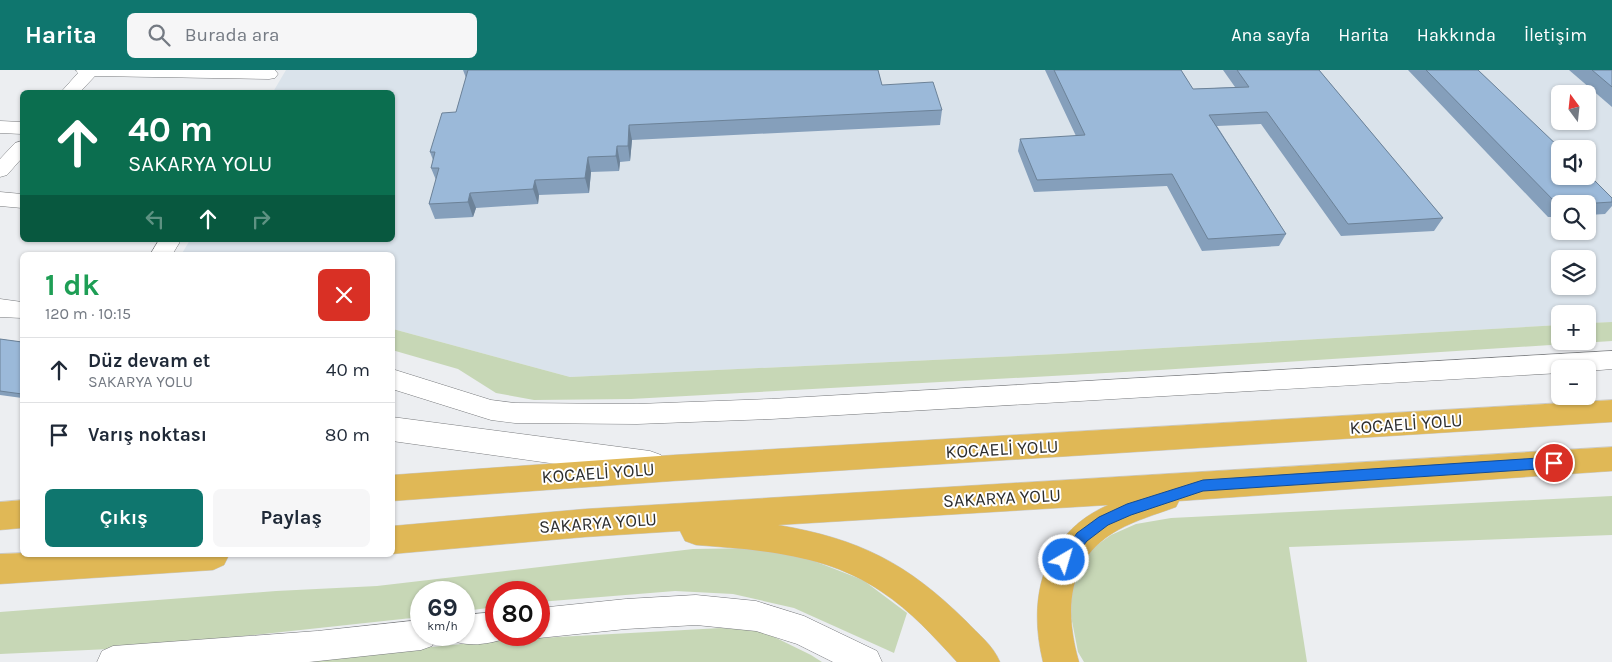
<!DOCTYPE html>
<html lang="tr">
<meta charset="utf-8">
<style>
:root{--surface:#fff;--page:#f6f6f7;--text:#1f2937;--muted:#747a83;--line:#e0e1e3;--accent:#0f766e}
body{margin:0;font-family:Karla,sans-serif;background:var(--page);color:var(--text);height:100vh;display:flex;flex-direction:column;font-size:19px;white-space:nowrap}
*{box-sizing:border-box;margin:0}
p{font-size:16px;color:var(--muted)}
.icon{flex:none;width:28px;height:28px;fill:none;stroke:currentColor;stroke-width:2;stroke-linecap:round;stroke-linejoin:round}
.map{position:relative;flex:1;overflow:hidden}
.panel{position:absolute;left:20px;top:182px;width:375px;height:305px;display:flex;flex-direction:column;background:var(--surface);border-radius:8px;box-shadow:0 1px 4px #0004}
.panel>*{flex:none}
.top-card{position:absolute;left:20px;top:20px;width:375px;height:152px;border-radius:8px;box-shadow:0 1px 4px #0004;background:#0b6e4f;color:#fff;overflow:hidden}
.needle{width:32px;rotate:345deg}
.buttons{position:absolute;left:1551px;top:15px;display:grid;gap:10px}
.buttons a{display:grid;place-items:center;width:45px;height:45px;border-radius:8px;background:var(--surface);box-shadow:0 1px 4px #0004;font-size:25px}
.speed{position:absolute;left:410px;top:511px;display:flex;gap:10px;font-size:25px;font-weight:700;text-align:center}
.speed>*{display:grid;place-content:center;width:65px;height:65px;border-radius:50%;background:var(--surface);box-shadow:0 1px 4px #0004;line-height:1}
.speed small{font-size:12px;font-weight:400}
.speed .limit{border:8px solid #d22;background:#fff;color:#111}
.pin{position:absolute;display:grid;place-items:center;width:42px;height:42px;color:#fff;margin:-21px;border:2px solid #fff;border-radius:50%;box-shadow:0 1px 5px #0007}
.me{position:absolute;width:55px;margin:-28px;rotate:38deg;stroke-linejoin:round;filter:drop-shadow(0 0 4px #0008)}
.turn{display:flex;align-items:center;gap:18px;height:105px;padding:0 25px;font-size:22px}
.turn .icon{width:65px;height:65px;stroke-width:2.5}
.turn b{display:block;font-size:35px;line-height:42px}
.lanes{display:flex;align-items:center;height:48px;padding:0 25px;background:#0003;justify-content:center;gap:25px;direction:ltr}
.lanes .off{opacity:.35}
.round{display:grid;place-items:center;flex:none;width:52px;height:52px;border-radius:8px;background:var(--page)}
.head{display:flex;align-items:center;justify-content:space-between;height:85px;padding:0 25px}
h1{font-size:30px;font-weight:700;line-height:38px;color:#1e9e55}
.primary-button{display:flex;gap:10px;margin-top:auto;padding:10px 25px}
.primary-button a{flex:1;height:58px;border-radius:8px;background:var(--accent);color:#fff;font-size:20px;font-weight:700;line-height:58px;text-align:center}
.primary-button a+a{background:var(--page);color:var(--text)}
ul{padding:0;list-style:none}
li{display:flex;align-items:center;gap:15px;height:65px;padding:0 25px;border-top:1px solid var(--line)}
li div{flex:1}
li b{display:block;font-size:19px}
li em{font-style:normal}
header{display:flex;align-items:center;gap:30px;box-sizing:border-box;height:70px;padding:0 25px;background:var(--accent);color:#fff}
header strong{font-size:24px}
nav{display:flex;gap:28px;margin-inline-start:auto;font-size:18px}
.search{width:350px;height:45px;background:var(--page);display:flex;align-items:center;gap:12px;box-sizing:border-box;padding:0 18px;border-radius:8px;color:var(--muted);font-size:19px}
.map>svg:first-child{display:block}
</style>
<header>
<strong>Harita</strong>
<div class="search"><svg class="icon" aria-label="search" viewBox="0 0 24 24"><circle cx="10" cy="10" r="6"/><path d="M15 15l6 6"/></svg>Burada ara</div>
<nav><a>Ana sayfa</a><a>Harita</a><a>Hakkında</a><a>İletişim</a></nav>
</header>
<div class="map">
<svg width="1612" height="592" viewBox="0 0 1612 592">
<rect width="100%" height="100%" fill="#eceef1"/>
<!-- built -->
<path fill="#dae3eb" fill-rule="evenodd" d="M286 0H1612V252L1588 253V244H1560V255L1058 284 570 307 393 259 392 185H181L190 170H392V22H273ZM1560 24H1588V51H1560ZM1560 79H1588V106H1560ZM1560 134H1588V161H1560ZM1560 189H1588V216H1560Z"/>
<!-- green -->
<g fill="#c7d7b6">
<polygon points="1612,252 1612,271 1160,300 631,329 534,330 496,323 458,299 392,280 393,259 570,307 1058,284 1560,255 1560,271 1588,271 1588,253"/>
<polygon points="1612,426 1612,465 1289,477 1307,592 1084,592 1078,582 1071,546 1072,512 1086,483 1111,465 1136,454 1171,448"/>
<polygon points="758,478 814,491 863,510 907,543 894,583 794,538 733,524 675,521 539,532 539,522 496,522 496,537 464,541 464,522 421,522 421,547 132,578 0,584 0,542 276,521 377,516 693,479"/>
<polygon points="721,558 762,561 811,585 822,592 275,592 504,570"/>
</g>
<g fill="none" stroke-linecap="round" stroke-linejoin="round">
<!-- minor casing -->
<g stroke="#787a7d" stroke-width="1">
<g id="minor">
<polygon points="76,0 275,0 278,4 275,8 269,9 95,6 80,22 61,22 78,3"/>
<polygon points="0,51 22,52 22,64 0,63"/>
<polygon points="22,71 22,88 7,105 0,107 0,89 15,73"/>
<polygon points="0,122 22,124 22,138 0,136"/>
<polygon points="159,170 181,170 172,185 150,185"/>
<polygon points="0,229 22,232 22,248 0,247"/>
<polygon points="1612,281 1612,299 1588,301 1588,299 1560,299 1560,303 771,349 637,354 515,353 491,350 392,319 392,299 491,330 515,333 637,334 771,329"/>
<polygon points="696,525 756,531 804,546 877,581 882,592 833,592 797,574 756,561 696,555 626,559 539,568 532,565 539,565 539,538 626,529"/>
<path d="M496 542V565H508L507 568C490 574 470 577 453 571L451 565H464V545Z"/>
<polygon points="421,550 421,565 437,565 432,576 421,580 309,592 97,592 102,581 113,576 317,561"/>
</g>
</g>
<!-- tertiary casing -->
<g stroke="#787a7d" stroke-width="1">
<polygon id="tertiary" points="392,347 650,381 661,385 665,394 661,403 650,407 392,371"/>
</g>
<!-- trunk casing -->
<g stroke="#c8c9c9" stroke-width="1">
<g id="trunk">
<polygon points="1612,330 1612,352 673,411 392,431 392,405 673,385"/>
<path d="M1612 377V401L1179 431 1176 437C1157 444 1136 450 1118 460 1067 488 1064 540 1079 592H1043C1027 527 1043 464 1108 435L778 455C860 469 907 493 966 551 978 564 993 575 1000 592H957C934 567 911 541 882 522 828 484 760 480 696 475L685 471 680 461 585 467 392 484V456L585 439Z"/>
<polygon points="22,430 22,458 0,460 0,432"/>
<polygon points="22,483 22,485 229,485 224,495 213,500 0,514 0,484"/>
</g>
</g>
<!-- minor -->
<use href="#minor" fill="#fff" fill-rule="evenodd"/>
<!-- tertiary -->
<use href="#tertiary" fill="#fff" fill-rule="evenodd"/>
<!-- trunk -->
<use href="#trunk" fill="#e0b856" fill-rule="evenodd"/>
</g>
<!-- wall -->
<g fill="#859fbb">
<polygon points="463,0 878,0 882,15 942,40 940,55 632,70 630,91 620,92 619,101 591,102 589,123 539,125 538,134 476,138 473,147 435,149 429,134 436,110 431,98 433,90 430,82 456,42 466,8"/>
<polygon points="1045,0 1181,0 1193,19 1235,17 1223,0 1319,0 1443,148 1434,161 1341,166 1261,54 1217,56 1286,164 1279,176 1202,181 1167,116 1034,122 1018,81 1020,69 1076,66"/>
<polygon points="1408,0 1478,0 1612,128 1612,136 1605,144 1588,145 1588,134 1560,134 1560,147 1548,147"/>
<polygon points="1569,0 1612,0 1612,37"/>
<polygon points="0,269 22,272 22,328 0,325"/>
</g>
<!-- shaded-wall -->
<g fill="#6c8298">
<polygon points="629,55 632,70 630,91 628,76"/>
<polygon points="617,76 620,92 619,101 616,86"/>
<polygon points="588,87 591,102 589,123 585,108"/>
<polygon points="535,110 539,125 538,134 533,119"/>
<polygon points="470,123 476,138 473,147 468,132"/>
</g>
<!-- building -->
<g fill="#9bb9d9" stroke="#6c8298">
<polygon points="468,0 878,0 882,15 933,12 942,40 629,55 628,76 617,76 616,86 588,87 585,108 535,110 533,119 470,123 468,132 429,134 439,98 431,98 435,82 430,82 442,43 456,42"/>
<polygon points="1054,0 1181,0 1193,19 1249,17 1237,0 1319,0 1443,148 1348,154 1267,42 1209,45 1286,164 1208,169 1172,104 1037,110 1020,69 1085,65"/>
<polygon points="1426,0 1478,0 1561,79 1560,106 1588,106 1588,104 1612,128 1612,132 1580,134 1560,134 1560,135 1558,135"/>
<polygon points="1592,0 1612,0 1612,17"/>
<polygon points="0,269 22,272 22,324 0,321"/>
</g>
<!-- route -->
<polygon fill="#1a73e8" stroke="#114b97" points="1554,387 1558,389 1560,393 1558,396 1554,398 1203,421 1131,445 1108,455 1087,471 1069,494 1064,496 1059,494 1058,490 1077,463 1099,447 1127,434 1203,410"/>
<g text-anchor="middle" stroke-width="4" stroke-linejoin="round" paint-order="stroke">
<!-- street labels -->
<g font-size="18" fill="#2d2e2f" stroke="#fff">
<text transform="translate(1406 354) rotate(-4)" y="6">KOCAELİ YOLU</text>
<text transform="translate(1002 379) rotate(-3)" y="6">KOCAELİ YOLU</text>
<text transform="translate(598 403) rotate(-4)" y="6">KOCAELİ YOLU</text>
<text transform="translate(1002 428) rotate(-3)" y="6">SAKARYA YOLU</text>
<text transform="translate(598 453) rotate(-4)" y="6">SAKARYA YOLU</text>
</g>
</g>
</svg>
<div class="buttons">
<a><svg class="needle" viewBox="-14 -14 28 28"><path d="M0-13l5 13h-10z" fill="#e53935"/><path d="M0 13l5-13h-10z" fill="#747a83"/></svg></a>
<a><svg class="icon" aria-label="sound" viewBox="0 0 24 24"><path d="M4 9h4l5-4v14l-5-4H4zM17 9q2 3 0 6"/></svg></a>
<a><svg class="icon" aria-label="search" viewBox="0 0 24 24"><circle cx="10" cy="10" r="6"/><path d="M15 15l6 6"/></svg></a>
<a><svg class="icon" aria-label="layers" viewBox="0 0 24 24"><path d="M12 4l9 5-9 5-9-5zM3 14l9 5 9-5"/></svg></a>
<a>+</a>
<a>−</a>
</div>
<div class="speed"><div>69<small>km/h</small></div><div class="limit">80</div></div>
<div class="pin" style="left:1554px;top:393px;background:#d93025"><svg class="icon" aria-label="arrive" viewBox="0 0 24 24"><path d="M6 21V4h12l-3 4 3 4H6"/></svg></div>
<svg class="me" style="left:1064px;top:490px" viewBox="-20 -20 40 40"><circle r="17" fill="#1a73e8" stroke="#fff" stroke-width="3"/><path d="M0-11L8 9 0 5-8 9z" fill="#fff"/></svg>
<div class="top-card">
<div class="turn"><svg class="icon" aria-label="ahead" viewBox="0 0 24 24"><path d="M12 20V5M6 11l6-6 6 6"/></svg><div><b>40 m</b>SAKARYA YOLU</div></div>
<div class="lanes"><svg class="icon off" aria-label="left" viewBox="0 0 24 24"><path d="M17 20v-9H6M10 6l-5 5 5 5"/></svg><svg class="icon" aria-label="ahead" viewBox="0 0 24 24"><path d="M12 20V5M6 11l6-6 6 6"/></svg><svg class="icon off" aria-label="right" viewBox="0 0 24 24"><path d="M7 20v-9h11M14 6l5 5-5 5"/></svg></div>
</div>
<section class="panel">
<div class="head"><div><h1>1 dk</h1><p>120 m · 10:15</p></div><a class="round" style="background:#d93025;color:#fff"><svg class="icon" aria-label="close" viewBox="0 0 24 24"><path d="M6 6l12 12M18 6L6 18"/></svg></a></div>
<ul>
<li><svg class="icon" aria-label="ahead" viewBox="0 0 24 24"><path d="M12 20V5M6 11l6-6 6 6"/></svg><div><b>Düz devam et</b><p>SAKARYA YOLU</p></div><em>40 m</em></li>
<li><svg class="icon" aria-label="arrive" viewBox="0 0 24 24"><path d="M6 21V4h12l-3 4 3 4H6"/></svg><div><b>Varış noktası</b></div><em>80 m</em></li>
</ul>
<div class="primary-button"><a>Çıkış</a><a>Paylaş</a></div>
</section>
</div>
